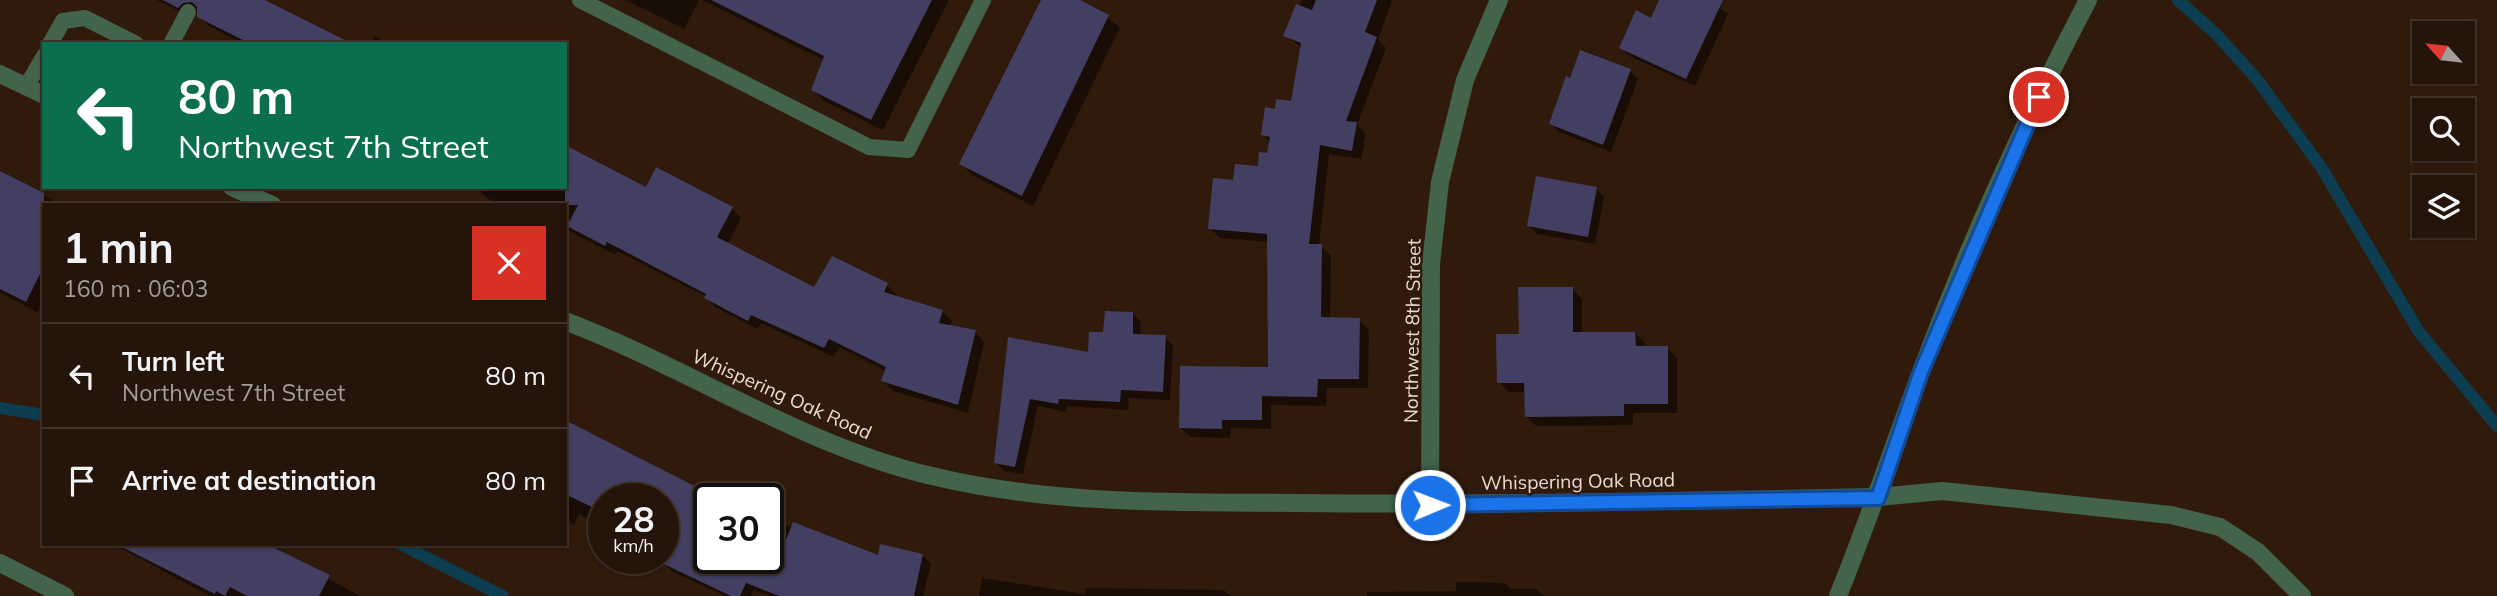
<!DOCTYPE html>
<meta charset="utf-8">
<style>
:root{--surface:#241409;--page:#302117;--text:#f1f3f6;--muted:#a39e9c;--line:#41332a}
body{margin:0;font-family:Mulish,sans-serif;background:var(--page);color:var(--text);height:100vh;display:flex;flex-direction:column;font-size:26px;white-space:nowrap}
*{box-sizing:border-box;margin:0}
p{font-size:23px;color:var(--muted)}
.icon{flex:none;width:38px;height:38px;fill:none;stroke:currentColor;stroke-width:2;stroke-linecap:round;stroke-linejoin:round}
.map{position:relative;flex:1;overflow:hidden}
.details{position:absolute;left:42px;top:203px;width:525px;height:343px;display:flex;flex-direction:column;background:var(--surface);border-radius:0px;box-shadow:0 2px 5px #0004,0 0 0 2px var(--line)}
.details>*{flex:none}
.hud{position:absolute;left:42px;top:42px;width:525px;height:147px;border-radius:0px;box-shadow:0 2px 5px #0004,0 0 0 2px var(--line);background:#0b6e4f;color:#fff;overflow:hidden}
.needle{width:46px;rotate:297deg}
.controls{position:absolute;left:2412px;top:21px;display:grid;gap:14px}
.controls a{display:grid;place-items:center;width:63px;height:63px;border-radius:0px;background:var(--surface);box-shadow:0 2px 5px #0004,0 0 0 2px var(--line);font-size:35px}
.speed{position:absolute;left:588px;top:483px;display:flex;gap:14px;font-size:35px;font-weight:700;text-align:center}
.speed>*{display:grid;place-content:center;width:91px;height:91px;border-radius:50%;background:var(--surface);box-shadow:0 2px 5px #0004,0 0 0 2px var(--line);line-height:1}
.speed small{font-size:18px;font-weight:400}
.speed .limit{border:4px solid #111;border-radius:10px;background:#fff;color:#111}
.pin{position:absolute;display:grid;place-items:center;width:60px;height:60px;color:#fff;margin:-30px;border:4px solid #fff;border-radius:50%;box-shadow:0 2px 7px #0007}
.me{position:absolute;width:77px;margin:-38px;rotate:89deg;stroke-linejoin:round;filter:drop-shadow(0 0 5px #0008)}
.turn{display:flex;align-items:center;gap:24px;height:147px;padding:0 21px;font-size:32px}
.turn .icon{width:91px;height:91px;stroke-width:2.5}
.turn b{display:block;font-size:49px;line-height:60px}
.round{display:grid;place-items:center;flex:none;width:74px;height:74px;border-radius:0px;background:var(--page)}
.headline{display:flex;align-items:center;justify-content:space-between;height:119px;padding:0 21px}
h1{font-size:42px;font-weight:700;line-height:52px}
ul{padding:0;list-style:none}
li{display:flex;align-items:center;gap:21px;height:105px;padding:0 21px;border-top:2px solid var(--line)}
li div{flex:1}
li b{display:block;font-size:26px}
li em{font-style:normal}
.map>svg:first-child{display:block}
</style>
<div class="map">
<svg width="2497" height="596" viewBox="0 0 2497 596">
<rect width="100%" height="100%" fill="#301a0c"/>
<!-- shadow -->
<g fill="#0007">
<polygon points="157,0 262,0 350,44 244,44 209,26 199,16 199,12 189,16"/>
<polygon points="625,0 699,0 684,29"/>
<polygon points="702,0 949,0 883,130 824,101 813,90 824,60"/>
<polygon points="1043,0 1076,0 1108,17 1120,28 1033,206 972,175 961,163"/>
<polygon points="1302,0 1392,0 1378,40 1386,48 1357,125 1366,134 1361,159 1329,154 1319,245 1331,255 1330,319 1359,320 1369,330 1368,388 1327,388 1326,406 1271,405 1271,429 1231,428 1230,438 1191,437 1181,428 1269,368 1269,242 1220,238 1210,228 1235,182 1260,168 1268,155 1270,142 1263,135 1276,111 1293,103 1302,48 1285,35"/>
<polygon points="1661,0 1708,0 1728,14 1695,86 1629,56 1621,48 1652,20"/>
<polygon points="375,36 390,44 371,44"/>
<polygon points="1630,71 1638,79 1611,152 1559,132 1551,124"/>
<polygon points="1,173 62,205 44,205 44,299 37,312 0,293"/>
<polygon points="482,187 646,189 732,208 741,218 728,244 814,289 833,258 887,285 897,295 896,297 942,311 952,321 950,327 975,332 984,342 968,413 893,391 883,381 886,371 839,347 834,357 761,323 758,329 715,307 705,296 617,251 615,255 565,229 565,205 496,205 480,192"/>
<polygon points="1596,189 1604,197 1595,244 1537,234 1529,226"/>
<polygon points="1572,289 1582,299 1582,333 1635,333 1645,343 1645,348 1667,348 1677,358 1677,413 1633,413 1633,425 1536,426 1526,416 1526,392 1509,392 1499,382 1521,336"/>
<polygon points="1133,314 1141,322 1140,336 1165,337 1173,345 1170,400 1129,398 1128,410 1067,406 1066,412 1038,406 1023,474 1004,471 995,462 1010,339 1090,354 1105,334"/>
<polygon points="565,421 642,459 649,466 722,499 709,499 709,558 768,558 768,519 879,557 923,556 931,564 923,596 770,596 754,590 751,596 725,596 671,571 663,562 666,557 663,499 604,499 604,526 579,514 574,525 565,520"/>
<polygon points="113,544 263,544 360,596 210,596"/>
<polygon points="982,578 1085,594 1085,588 1224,590 1230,596 979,596"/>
<polygon points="1456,582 1505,583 1511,589 1537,589 1544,596 1367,596 1367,592 1456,591"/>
</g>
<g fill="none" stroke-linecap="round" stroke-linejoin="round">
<!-- stream -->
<g stroke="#0c3d51" stroke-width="12">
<polyline points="2178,0 2216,34 2256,78 2321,167 2419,332 2497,426"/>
<polyline points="0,408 44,415"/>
<polyline points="400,544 503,596"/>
</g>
</g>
<!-- building -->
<g fill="#423f63">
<polygon points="163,0 265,0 353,44 251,44 197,17 197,7 192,2 183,3 178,8"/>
<polygon points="711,0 932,0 871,120 811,90 824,56"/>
<polygon points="1041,0 1080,0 1109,15 1022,196 959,164"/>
<polygon points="1316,0 1377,0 1365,32 1377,37 1346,121 1357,122 1352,151 1320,145 1309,244 1322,244 1321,317 1360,318 1359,379 1318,379 1317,397 1262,396 1262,420 1222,420 1222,429 1179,428 1180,366 1268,367 1267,234 1208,229 1213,178 1233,180 1235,164 1258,166 1259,152 1267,153 1270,137 1261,135 1265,107 1275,109 1276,99 1291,101 1301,43 1283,36 1296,4 1312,10"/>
<polygon points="1659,0 1723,0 1686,79 1619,48 1636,10 1651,18"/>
<polygon points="1580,50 1631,69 1603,145 1549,124 1566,76 1570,78"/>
<polygon points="565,145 646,187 656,167 733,207 717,237 814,287 832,256 888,283 884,292 943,310 939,323 976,330 958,405 881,381 886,367 829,339 824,348 751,315 748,321 704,298 706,294 607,242 605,246 567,226 578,205 565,205"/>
<polygon points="0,171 44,193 44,266 26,302 0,289"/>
<polygon points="1536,176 1597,187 1588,237 1527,226"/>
<polygon points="1518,287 1573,287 1573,332 1635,332 1636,346 1668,346 1668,404 1624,404 1624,416 1525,417 1524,383 1497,383 1496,334 1519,334"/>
<polygon points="1105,311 1133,312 1133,334 1166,335 1163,392 1121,390 1120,402 1059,399 1058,404 1030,399 1015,467 994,463 1008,337 1088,352 1089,332 1103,332"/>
<polygon points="565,420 720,499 709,499 709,558 779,558 793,522 878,555 880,544 923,554 914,596 779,596 746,583 740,596 731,596 651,558 663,558 670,544 663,541 663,499 604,499 604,513 565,494"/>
<polygon points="116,544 266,544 330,575 319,596 247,596 230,587 225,596 216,591 215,594"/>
</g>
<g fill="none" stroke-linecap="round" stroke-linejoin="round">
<!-- service -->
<g stroke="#43634b" stroke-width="16">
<polyline points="580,0 869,147 908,150 983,0"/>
<polyline points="50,44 63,21 85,18 136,44"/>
<polyline points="171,44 188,12"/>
<polyline points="26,87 44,56"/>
</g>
<!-- minor -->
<g stroke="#43634b" stroke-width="18">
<polyline points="0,74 44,95"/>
<polyline points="232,187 272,205"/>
<path d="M565 321C689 368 803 446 932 476 1052 505 1174 502 1296 503 1490 505 1684 501 1878 497L1942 491 2171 515 2220 527 2258 552 2302 596"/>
<polyline points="1430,505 1431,264 1440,182 1465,80 1499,0"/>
<polyline points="0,563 65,596"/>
<path d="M1838 596C1868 522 1893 447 1921 372 1968 245 2025 120 2088 0"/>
</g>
</g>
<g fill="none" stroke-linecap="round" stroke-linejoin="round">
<!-- route casing -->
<g stroke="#114b97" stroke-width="18">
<polyline id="route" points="1430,505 1878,498 1921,372 2039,97"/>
</g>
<!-- route -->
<use href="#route" stroke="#1a73e8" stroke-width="12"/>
</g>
<g text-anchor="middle" stroke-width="5" stroke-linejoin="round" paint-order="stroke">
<!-- street labels -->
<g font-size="19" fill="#eadad1" stroke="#301a0c">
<text transform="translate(1412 331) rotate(-89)" y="7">Northwest 8th Street</text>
<text transform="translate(782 394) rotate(24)" y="7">Whispering Oak Road</text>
<text transform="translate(1578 481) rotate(-1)" y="7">Whispering Oak Road</text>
</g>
</g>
</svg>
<div class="controls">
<a><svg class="needle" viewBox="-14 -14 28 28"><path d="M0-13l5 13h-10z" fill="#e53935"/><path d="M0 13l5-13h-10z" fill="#a39e9c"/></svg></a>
<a><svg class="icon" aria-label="search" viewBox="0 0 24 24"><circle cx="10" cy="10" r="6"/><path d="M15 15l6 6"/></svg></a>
<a><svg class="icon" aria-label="layers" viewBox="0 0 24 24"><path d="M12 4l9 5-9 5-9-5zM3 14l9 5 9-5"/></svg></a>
</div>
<div class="speed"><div>28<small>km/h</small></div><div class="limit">30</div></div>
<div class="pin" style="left:2039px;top:97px;background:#d93025"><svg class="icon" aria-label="arrive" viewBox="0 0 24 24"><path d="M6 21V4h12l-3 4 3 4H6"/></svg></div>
<svg class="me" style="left:1430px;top:505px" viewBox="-20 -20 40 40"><circle r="17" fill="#1a73e8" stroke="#fff" stroke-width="3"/><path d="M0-11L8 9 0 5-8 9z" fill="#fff"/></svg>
<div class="hud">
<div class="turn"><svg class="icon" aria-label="left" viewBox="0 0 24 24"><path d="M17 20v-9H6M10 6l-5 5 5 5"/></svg><div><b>80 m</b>Northwest 7th Street</div></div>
</div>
<section class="details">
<div class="headline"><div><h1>1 min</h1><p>160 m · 06:03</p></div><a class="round" style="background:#d93025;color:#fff"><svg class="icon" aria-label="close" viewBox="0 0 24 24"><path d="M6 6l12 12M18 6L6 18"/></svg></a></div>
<ul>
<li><svg class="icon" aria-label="left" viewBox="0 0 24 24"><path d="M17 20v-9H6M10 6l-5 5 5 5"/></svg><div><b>Turn left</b><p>Northwest 7th Street</p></div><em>80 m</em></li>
<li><svg class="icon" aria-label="arrive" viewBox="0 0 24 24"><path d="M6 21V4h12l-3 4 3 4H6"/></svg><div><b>Arrive at destination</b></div><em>80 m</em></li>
</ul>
</section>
</div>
